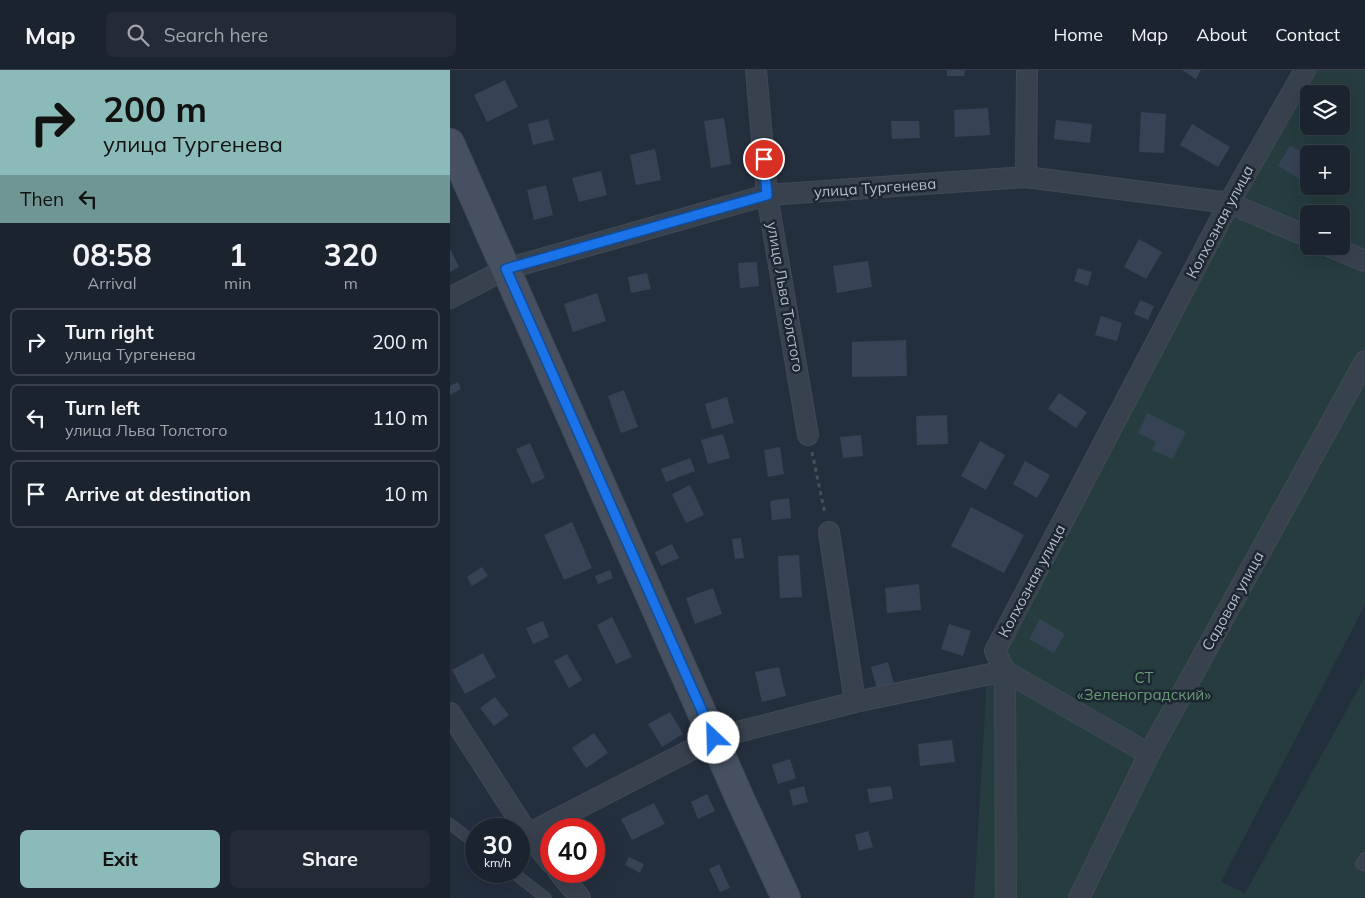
<!DOCTYPE html>
<meta charset="utf-8">
<style>
:root{--surface:#1b232e;--page:#242b36;--text:#f1f3f6;--muted:#a0a4aa;--line:#39404a;--accent:#8bbbb9}
body{margin:0;font-family:Mulish,sans-serif;background:var(--page);color:var(--text);height:100vh;display:flex;flex-direction:column;font-size:19px;white-space:nowrap}
*{box-sizing:border-box;margin:0}
p{font-size:16px;color:var(--muted)}
.icon{flex:none;width:28px;height:28px;fill:none;stroke:currentColor;stroke-width:2;stroke-linecap:round;stroke-linejoin:round}
.map{position:relative;flex:1;overflow:hidden}
.side{display:flex;flex-direction:column;background:var(--surface);width:450px}
.side>*{flex:none}
.guide{background:#8bbbb9;color:#111;overflow:hidden}
.controls{position:absolute;left:850px;top:15px;display:grid;gap:10px}
.controls a{display:grid;place-items:center;width:50px;height:50px;border-radius:8px;background:var(--surface);box-shadow:0 5px 20px #0002,0 0 0 1px var(--line);font-size:25px}
.speed{position:absolute;left:15px;top:748px;display:flex;gap:10px;font-size:25px;font-weight:700;text-align:center}
.speed>*{display:grid;place-content:center;width:65px;height:65px;border-radius:50%;background:var(--surface);box-shadow:0 5px 20px #0002,0 0 0 1px var(--line);line-height:1}
.speed small{font-size:12px;font-weight:400}
.speed .limit{border:8px solid #d22;background:#fff;color:#111}
.pin{position:absolute;display:grid;place-items:center;width:42px;height:42px;color:#fff;margin:-21px;border:2px solid #fff;border-radius:50%;box-shadow:0 1px 5px #0007}
.me{position:absolute;width:55px;margin:-28px;rotate:336deg;stroke-linejoin:round;filter:drop-shadow(0 0 4px #0008)}
.turn{display:flex;align-items:center;gap:18px;height:105px;padding:0 20px;font-size:22px}
.turn .icon{width:65px;height:65px;stroke-width:2.5}
.turn b{display:block;font-size:35px;line-height:42px}
.then{display:flex;align-items:center;height:48px;padding:0 20px;background:#0003;gap:10px;font-size:19px}
.eta{display:flex;justify-content:space-evenly;align-items:center;height:85px;text-align:center}
.eta b{font-size:30px;font-weight:700;line-height:35px}
.primary-button{display:flex;gap:10px;margin-top:auto;padding:10px 20px}
.primary-button a{flex:1;height:58px;border-radius:8px;background:var(--accent);color:#111;font-size:20px;font-weight:700;line-height:58px;text-align:center}
.primary-button a+a{background:var(--page);color:var(--text)}
ul{padding:0;list-style:none}
li{display:flex;align-items:center;gap:15px;height:68px;margin:0 10px 8px;padding:0 10px;border:2px solid var(--line);border-radius:8px}
li div{flex:1}
li b{display:block;font-size:19px}
li em{font-style:normal}
header{display:flex;align-items:center;gap:30px;box-sizing:border-box;height:70px;padding:0 25px;background:var(--surface);border-bottom:1px solid var(--line)}
header strong{font-size:24px}
nav{display:flex;gap:28px;margin-inline-start:auto;font-size:18px}
.search{width:350px;height:45px;background:var(--page);display:flex;align-items:center;gap:12px;box-sizing:border-box;padding:0 18px;border-radius:8px;color:var(--muted);font-size:19px}
main{display:flex;flex:1;min-height:0}
.map>svg:first-child{display:block}
</style>
<header>
<strong>Map</strong>
<div class="search"><svg class="icon" aria-label="search" viewBox="0 0 24 24"><circle cx="10" cy="10" r="6"/><path d="M15 15l6 6"/></svg>Search here</div>
<nav><a>Home</a><a>Map</a><a>About</a><a>Contact</a></nav>
</header>
<main>
<section class="side">
<div class="guide">
<div class="turn"><svg class="icon" aria-label="right" viewBox="0 0 24 24"><path d="M7 20v-9h11M14 6l5 5-5 5"/></svg><div><b>200 m</b>улица Тургенева</div></div>
<div class="then">Then<svg class="icon" aria-label="left" viewBox="0 0 24 24"><path d="M17 20v-9H6M10 6l-5 5 5 5"/></svg></div>
</div>
<div class="eta">
<div><b>08:58</b><p>Arrival</p></div>
<div><b>1</b><p>min</p></div>
<div><b>320</b><p>m</p></div>
</div>
<ul>
<li><svg class="icon" aria-label="right" viewBox="0 0 24 24"><path d="M7 20v-9h11M14 6l5 5-5 5"/></svg><div><b>Turn right</b><p>улица Тургенева</p></div><em>200 m</em></li>
<li><svg class="icon" aria-label="left" viewBox="0 0 24 24"><path d="M17 20v-9H6M10 6l-5 5 5 5"/></svg><div><b>Turn left</b><p>улица Льва Толстого</p></div><em>110 m</em></li>
<li><svg class="icon" aria-label="arrive" viewBox="0 0 24 24"><path d="M6 21V4h12l-3 4 3 4H6"/></svg><div><b>Arrive at destination</b></div><em>10 m</em></li>
</ul>
<div class="primary-button"><a>Exit</a><a>Share</a></div>
</section>
<div class="map">
<svg width="915" height="828" viewBox="0 0 915 828">
<rect width="100%" height="100%" fill="#242f3e"/>
<!-- green -->
<path fill="#263c3f" fill-rule="evenodd" d="M849 0H915V535L771 812 795 823 915 607V828H524L539 573ZM859 24H891V56H859ZM859 84H891V116H859ZM859 144H891V176H859Z"/>
<!-- building -->
<g fill="#364354">
<polygon points="497,0 515,0 514,6 497,6"/>
<polygon points="732,0 751,0 746,9"/>
<polygon points="55,10 68,37 37,52 24,25"/>
<polygon points="538,38 540,65 505,67 504,40"/>
<polygon points="691,42 716,44 714,83 689,82"/>
<polygon points="274,48 281,94 261,98 254,51"/>
<polygon points="98,49 104,70 83,75 78,54"/>
<polygon points="606,50 642,54 640,73 604,69"/>
<polygon points="441,51 469,51 470,68 442,69"/>
<polygon points="742,54 780,77 768,97 730,75"/>
<polygon points="840,75 859,86 859,109 857,113 828,96"/>
<polygon points="205,79 211,110 186,115 180,85"/>
<polygon points="151,101 157,125 129,132 122,108"/>
<polygon points="96,115 103,145 84,150 77,120"/>
<polygon points="689,169 712,182 696,209 674,197"/>
<polygon points="0,179 9,197 0,202"/>
<polygon points="418,191 422,217 387,223 383,196"/>
<polygon points="307,192 309,216 290,218 288,193"/>
<polygon points="628,198 642,202 638,216 624,211"/>
<polygon points="197,203 201,219 181,223 178,207"/>
<polygon points="147,223 156,251 123,262 114,234"/>
<polygon points="690,230 704,236 698,250 684,244"/>
<polygon points="651,246 672,253 667,271 645,265"/>
<polygon points="456,270 457,306 402,307 402,272"/>
<polygon points="8,312 11,319 0,325 0,316"/>
<polygon points="174,320 188,357 171,363 158,326"/>
<polygon points="609,323 637,342 626,358 598,339"/>
<polygon points="277,327 284,353 262,359 255,334"/>
<polygon points="697,343 736,362 723,389 702,380 706,372 688,363"/>
<polygon points="497,345 498,374 467,375 466,346"/>
<polygon points="273,364 280,388 258,394 251,370"/>
<polygon points="411,365 413,386 393,388 390,367"/>
<polygon points="530,371 555,385 536,420 511,406"/>
<polygon points="80,373 95,408 82,414 66,379"/>
<polygon points="330,377 334,404 318,407 314,380"/>
<polygon points="240,388 245,401 216,412 211,399"/>
<polygon points="575,391 600,405 587,428 563,414"/>
<polygon points="240,415 254,445 236,453 222,424"/>
<polygon points="339,428 341,448 322,450 320,431"/>
<polygon points="521,437 574,465 554,503 501,476"/>
<polygon points="122,452 142,498 114,510 94,465"/>
<polygon points="291,468 294,488 285,489 282,469"/>
<polygon points="222,474 229,488 211,496 205,482"/>
<polygon points="349,485 352,527 330,528 328,486"/>
<polygon points="32,497 38,506 22,516 17,507"/>
<polygon points="160,500 163,508 148,514 145,506"/>
<polygon points="469,514 471,540 437,543 435,518"/>
<polygon points="263,518 272,544 245,554 236,528"/>
<polygon points="162,547 182,587 166,594 147,555"/>
<polygon points="590,549 615,564 604,583 579,569"/>
<polygon points="93,551 99,567 83,574 76,558"/>
<polygon points="499,554 521,561 513,586 491,579"/>
<polygon points="33,583 46,607 15,624 2,600"/>
<polygon points="117,584 132,610 119,618 104,591"/>
<polygon points="438,592 444,614 427,619 421,597"/>
<polygon points="329,597 336,626 312,632 305,602"/>
<polygon points="45,627 59,645 44,656 30,638"/>
<polygon points="220,642 233,664 212,677 198,654"/>
<polygon points="144,663 158,683 136,698 122,678"/>
<polygon points="502,670 505,692 470,696 468,674"/>
<polygon points="340,689 346,708 328,714 322,695"/>
<polygon points="354,716 358,732 343,736 339,720"/>
<polygon points="441,716 443,729 420,733 417,719"/>
<polygon points="257,724 265,741 248,749 241,732"/>
<polygon points="204,733 215,754 182,770 171,749"/>
<polygon points="418,761 423,777 409,781 405,765"/>
<polygon points="179,787 194,794 190,803 175,795"/>
<polygon points="269,794 280,818 270,822 259,799"/>
</g>
<g fill="none" stroke-linecap="round" stroke-linejoin="round">
<!-- lane casing -->
<g stroke="#414a57" stroke-width="12">
<g id="lane">
<polyline points="0,754 26,774"/>
<polyline points="915,788 911,794 915,796"/>
<polyline points="61,801 96,828"/>
</g>
</g>
<!-- street casing -->
<g stroke="#414a57" stroke-width="22">
<g id="street">
<polyline points="306,0 317,125 358,365"/>
<polyline points="576,107 577,0"/>
<polyline points="879,176 915,191"/>
<polyline points="0,228 56,199 317,125 576,107 779,133 859,167"/>
<polyline points="379,462 405,632"/>
<polyline points="0,643 78,764 101,793"/>
<polyline points="78,764 264,668 405,632 555,601 545,581 779,133 855,0"/>
<polyline points="108,801 130,828"/>
<polyline points="556,828 555,601 699,684"/>
<polyline points="629,828 699,684 915,291"/>
</g>
</g>
<!-- secondary casing -->
<g stroke="#414a57" stroke-width="30">
<polyline id="secondary" points="0,73 291,731 336,828"/>
</g>
<!-- path -->
<polyline stroke="#3f5557" stroke-width="3" stroke-dasharray="4 4" stroke-linecap="butt" points="362,382 375,444"/>
<!-- lane -->
<use href="#lane" stroke="#38414e" stroke-width="10"/>
<!-- street -->
<use href="#street" stroke="#38414e" stroke-width="20"/>
<!-- secondary -->
<use href="#secondary" stroke="#465061" stroke-width="28"/>
</g>
<g fill="none" stroke-linecap="round" stroke-linejoin="round">
<!-- route casing -->
<g stroke="#114b97" stroke-width="12">
<polyline id="route" points="264,668 56,199 317,125 314,89"/>
</g>
<!-- route -->
<use href="#route" stroke="#1a73e8" stroke-width="9"/>
</g>
<g text-anchor="middle" stroke-width="5" stroke-linejoin="round" paint-order="stroke">
<!-- street labels -->
<g font-size="15" fill="#b4bcc9" stroke="#1d2633">
<text transform="translate(425 118) rotate(-4)" y="5">улица Тургенева</text>
<text transform="translate(770 152) rotate(-62)" y="5">Колхозная улица</text>
<text transform="translate(335 227) rotate(80)" y="5">улица Льва Толстого</text>
<text transform="translate(582 511) rotate(-62)" y="5">Колхозная улица</text>
<text transform="translate(783 531) rotate(-61)" y="5">Садовая улица</text>
</g>
<!-- park labels -->
<g font-size="15" fill="#6b9a76" stroke="#1d2633">
<text x="694" y="613">СТ<tspan x="694" dy="17">«Зеленоградский»</tspan></text>
</g>
</g>
</svg>
<div class="controls">
<a><svg class="icon" aria-label="layers" viewBox="0 0 24 24"><path d="M12 4l9 5-9 5-9-5zM3 14l9 5 9-5"/></svg></a>
<a>+</a>
<a>−</a>
</div>
<div class="speed"><div>30<small>km/h</small></div><div class="limit">40</div></div>
<div class="pin" style="left:314px;top:89px;background:#d93025"><svg class="icon" aria-label="arrive" viewBox="0 0 24 24"><path d="M6 21V4h12l-3 4 3 4H6"/></svg></div>
<svg class="me" style="left:264px;top:668px" viewBox="-20 -20 40 40"><circle r="19" fill="#fff"/><path d="M0-13L10 11 0 6-10 11z" fill="#1a73e8"/></svg>
</div>
</main>
